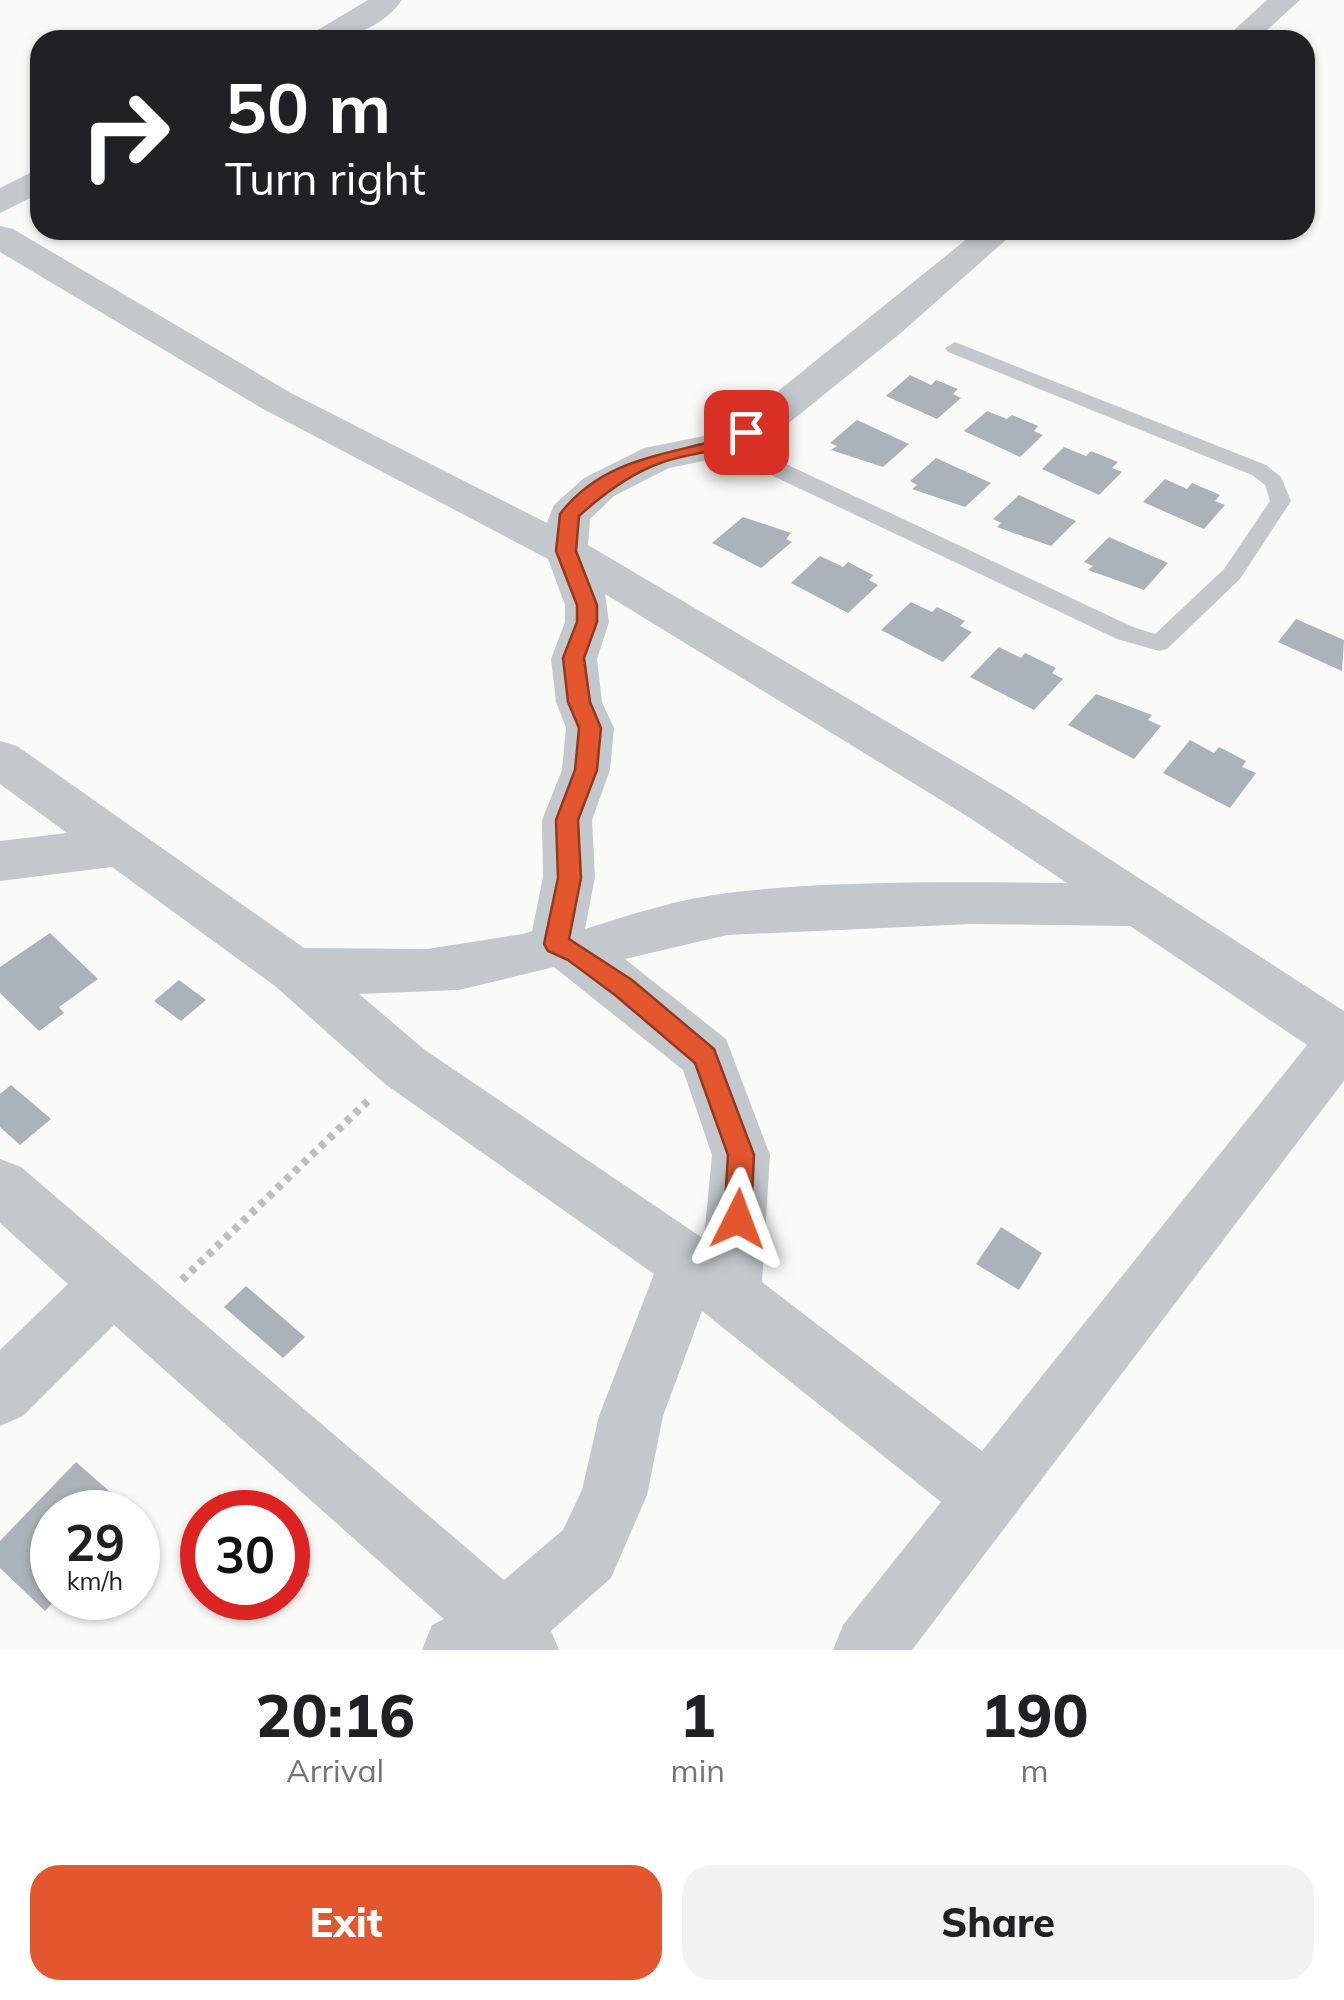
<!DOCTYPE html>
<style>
:root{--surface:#fff;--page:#f2f2f2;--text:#202124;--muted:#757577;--accent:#e4572e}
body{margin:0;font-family:Mulish,sans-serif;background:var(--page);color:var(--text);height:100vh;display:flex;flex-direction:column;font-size:38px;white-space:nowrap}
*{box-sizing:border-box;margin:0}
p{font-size:32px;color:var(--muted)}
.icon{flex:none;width:55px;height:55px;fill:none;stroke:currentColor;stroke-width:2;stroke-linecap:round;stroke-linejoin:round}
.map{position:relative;height:1650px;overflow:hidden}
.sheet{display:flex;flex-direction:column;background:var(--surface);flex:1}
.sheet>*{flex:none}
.banner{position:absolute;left:30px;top:30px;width:1285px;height:210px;border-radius:30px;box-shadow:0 2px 8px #0004;background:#202124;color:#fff;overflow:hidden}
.speed{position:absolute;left:30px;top:1490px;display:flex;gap:20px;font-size:50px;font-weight:700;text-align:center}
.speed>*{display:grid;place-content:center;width:130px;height:130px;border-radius:50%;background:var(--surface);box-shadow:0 2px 8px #0004;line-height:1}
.speed small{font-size:25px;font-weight:400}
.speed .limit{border:15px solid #d22;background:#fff;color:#111}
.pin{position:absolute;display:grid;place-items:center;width:85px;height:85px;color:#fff;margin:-42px;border-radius:20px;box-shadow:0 5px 15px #0006}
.me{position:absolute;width:110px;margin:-55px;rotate:3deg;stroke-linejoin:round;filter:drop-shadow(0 0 8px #0008)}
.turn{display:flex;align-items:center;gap:35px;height:210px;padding:0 30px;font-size:45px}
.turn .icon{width:130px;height:130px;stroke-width:2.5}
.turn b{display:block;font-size:70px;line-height:85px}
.eta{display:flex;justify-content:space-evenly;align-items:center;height:170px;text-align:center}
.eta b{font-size:60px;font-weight:800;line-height:70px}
.action{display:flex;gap:20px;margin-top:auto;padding:20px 30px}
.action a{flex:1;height:115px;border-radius:30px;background:var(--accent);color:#fff;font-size:40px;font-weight:800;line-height:115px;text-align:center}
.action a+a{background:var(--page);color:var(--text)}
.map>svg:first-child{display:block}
</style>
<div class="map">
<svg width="1344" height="1650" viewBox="0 0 1344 1650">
<rect width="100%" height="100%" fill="#fafaf8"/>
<!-- building -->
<g fill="#aab3b9">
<polygon points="910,375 931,385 936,380 958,389 953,394 961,398 937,419 886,396"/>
<polygon points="987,411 1007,419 1012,415 1038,426 1034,431 1043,435 1020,457 964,431"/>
<polygon points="857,420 909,444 883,467 831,450 837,446 830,443"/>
<polygon points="1064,447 1086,456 1091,451 1118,462 1112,468 1122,472 1099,495 1042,469"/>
<polygon points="936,458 991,483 965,507 912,489 917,485 910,481"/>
<polygon points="1165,479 1187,489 1192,483 1220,495 1215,501 1225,505 1204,529 1143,502"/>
<polygon points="1019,495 1076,521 1051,546 997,527 1001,523 993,519"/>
<polygon points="743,517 791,533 786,539 792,542 761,568 712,543"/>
<polygon points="1109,537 1168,563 1144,590 1088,570 1093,566 1084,562"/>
<polygon points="820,556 843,567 848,562 873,575 869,580 878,585 848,613 791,583"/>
<polygon points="911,602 932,612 937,607 965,621 960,626 972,632 943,662 881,630"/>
<polygon points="1296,619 1344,640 1342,671 1278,642"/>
<polygon points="999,647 1021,658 1025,653 1056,668 1052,673 1063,679 1034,710 970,677"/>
<polygon points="1096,694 1152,715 1148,720 1161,726 1134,759 1068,725"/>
<polygon points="1190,740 1214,753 1219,747 1246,761 1242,767 1256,773 1230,808 1163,773"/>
<polygon points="50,933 98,979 59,1007 64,1013 39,1031 0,993 0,967"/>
<polygon points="179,980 206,1000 181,1021 154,1001"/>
<polygon points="11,1085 51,1119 20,1145 0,1127 0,1094"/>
<polygon points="1001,1227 1042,1253 1019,1290 976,1264"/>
<polygon points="246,1286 305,1337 283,1358 224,1307"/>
<polygon points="76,1462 133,1512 52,1512 52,1598 57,1598 45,1611 0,1568 0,1541"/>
<polygon points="288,1539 310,1575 288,1592"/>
</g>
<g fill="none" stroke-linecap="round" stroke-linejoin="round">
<!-- path -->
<polyline stroke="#bbbfc2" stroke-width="8" stroke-dasharray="6 6" stroke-linecap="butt" points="182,1280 371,1098"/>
<!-- service -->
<polygon fill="#c3c8cc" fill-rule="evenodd" points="955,342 1266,465 1281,477 1291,501 1240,579 1167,649 1159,651 1117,639 710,446 720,440 754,449 1133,627 1155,634 1224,569 1270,501 1265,485 1252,475 948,352 945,348"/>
<!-- minor -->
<g fill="#c3c8cc" fill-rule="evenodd">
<path d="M368 0H402C378 34 339 40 301 40Z"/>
<polygon points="1267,0 1300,0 1256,40 1223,40"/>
<polygon points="40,168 40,193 0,213 0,188"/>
<path d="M0 226 13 229 291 393 547 523 554 505 584 478 644 448 709 435 757 408 978 230H1017L902 332 785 426 734 455 669 468 614 496 590 519 588 545 1006 792 1344 1011V1081L912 1650H833L843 1625 941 1502 702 1311 663 1416 647 1495 611 1578 551 1631 559 1650H422L432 1625 444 1619 114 1325 23 1416 0 1426V1350L68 1284 0 1223V1159L21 1167 504 1580 563 1530 582 1490 599 1416 654 1274 385 1084 275 986 112 867 0 881V841L67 833 0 784V741L17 746 304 948 427 949 523 934 532 931 543 877 542 820 562 770 566 728 556 702 551 659 565 622V605L548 559 263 409 0 252ZM605 594 970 818 1067 883C959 882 834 880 727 893 679 899 632 914 585 929L595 877 592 820 610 770 614 728 602 702 597 659 609 622ZM971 924 1130 926 1307 1045 982 1451 762 1282 770 1155 726 1039 625 959 727 935ZM554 967 683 1070 712 1155 704 1239 425 1050 359 994 459 990Z"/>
</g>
</g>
<!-- route -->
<path fill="#e4572e" stroke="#94391e" stroke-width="2.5" d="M746 426 755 432 752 435C720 454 696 451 663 462 631 473 603 494 579 516L576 551 597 605V622L584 658 590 702 601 728 597 770 578 820 581 878 569 939 632 980 714 1049 754 1155 751 1219 747 1228 738 1232 728 1228 724 1219 728 1155 695 1063 615 995 568 960 548 951 544 944 558 878 556 820 575 770 579 728 568 702 563 658 577 622V605L556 551 560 514C599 463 653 457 710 442 723 439 733 430 746 426Z"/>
</svg>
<div class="speed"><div>29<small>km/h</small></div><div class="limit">30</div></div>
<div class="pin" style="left:746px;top:432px;background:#d93025"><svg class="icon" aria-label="arrive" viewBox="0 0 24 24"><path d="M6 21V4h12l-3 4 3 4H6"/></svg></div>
<svg class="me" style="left:738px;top:1219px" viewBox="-20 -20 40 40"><path d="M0-17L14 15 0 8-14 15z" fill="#e4572e" stroke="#fff" stroke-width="4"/></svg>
<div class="banner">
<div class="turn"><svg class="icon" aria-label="right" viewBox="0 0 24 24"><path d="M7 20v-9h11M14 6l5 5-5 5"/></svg><div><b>50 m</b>Turn right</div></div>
</div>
</div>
<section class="sheet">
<div class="eta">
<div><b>20:16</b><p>Arrival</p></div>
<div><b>1</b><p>min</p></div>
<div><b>190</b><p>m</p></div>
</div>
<div class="action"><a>Exit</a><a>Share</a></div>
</section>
